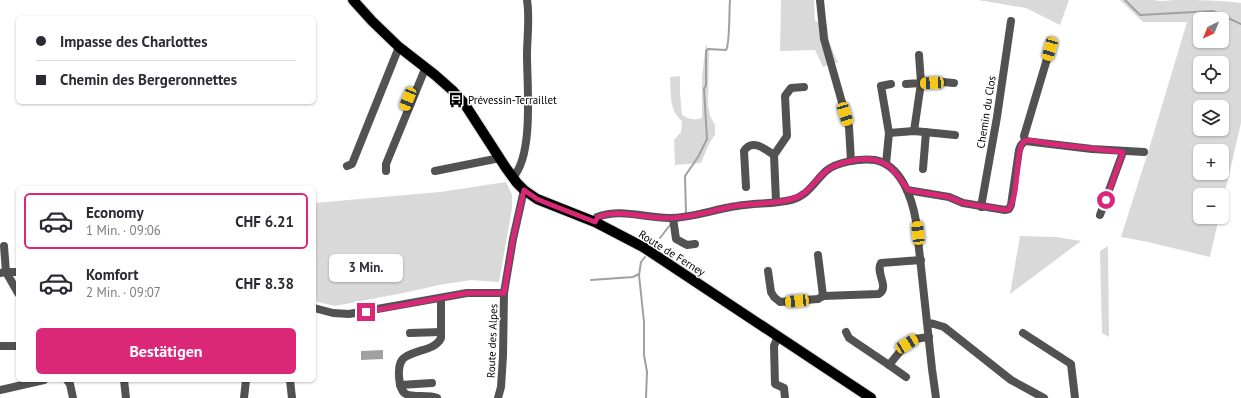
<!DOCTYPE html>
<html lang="de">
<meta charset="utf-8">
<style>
body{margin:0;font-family:"PT Sans",sans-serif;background:#f7f7f7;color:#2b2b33;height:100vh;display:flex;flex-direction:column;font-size:15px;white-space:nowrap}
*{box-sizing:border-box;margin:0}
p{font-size:13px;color:#7c7c81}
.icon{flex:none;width:22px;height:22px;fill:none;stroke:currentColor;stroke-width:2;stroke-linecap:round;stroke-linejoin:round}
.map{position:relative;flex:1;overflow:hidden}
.panel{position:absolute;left:16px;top:186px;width:300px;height:196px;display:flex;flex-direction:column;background:#fff;border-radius:6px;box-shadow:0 1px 3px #0004}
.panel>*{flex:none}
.hud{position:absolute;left:16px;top:16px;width:300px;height:88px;border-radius:6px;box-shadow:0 1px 3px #0004;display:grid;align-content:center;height:88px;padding:0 20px;background:#fff}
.needle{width:26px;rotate:223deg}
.buttons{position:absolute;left:1193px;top:12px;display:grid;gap:8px}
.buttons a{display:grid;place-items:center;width:36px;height:36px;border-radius:6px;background:#fff;box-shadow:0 1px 3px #0004;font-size:20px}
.end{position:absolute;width:18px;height:18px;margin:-9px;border:5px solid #db2777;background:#fff;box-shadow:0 0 0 2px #fff}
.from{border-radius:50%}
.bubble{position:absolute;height:28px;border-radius:6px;background:#fff;box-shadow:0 1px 3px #0004;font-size:13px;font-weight:700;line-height:28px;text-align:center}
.car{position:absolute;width:12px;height:24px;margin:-12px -6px;border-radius:5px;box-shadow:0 0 3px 1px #0007;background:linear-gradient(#f5c518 24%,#345 0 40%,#f5c518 0 76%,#345 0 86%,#f5c518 0)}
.hud b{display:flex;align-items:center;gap:14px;height:38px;font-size:15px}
.hud b+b{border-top:1px solid #e1e1e2}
.hud i{width:10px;height:10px;background:#2b2b33}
ul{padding:7px 0 0;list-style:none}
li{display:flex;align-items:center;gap:12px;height:56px;margin:0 8px 6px;padding:0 12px;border:2px solid transparent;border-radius:6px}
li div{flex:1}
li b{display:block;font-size:15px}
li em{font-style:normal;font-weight:700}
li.on{border-color:#db2777}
li>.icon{width:36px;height:36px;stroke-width:1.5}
.action{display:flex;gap:8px;margin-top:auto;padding:8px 20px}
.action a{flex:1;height:46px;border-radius:6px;background:#db2777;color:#fff;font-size:16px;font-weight:700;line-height:46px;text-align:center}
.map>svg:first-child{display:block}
.green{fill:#d9d9d9;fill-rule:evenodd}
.water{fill:#a0a0a0}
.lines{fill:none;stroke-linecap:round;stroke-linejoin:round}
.stream{stroke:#a0a0a0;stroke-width:2}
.major-casing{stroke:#dbdbdb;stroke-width:12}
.minor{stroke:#525252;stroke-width:8}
.major{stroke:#000;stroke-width:10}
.route{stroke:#db2777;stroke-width:5}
.labels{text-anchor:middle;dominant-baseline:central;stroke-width:3;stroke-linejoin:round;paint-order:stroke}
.poi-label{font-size:11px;fill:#000;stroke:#fff;text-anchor:start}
.street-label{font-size:11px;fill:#000;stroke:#fff}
</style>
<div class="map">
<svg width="1241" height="398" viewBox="0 0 1241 398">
<rect width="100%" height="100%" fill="#fff"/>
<g class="green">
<polygon points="781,0 814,0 815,21 827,24 829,42 838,63 833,63 823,67 815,50 780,51"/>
<polygon points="978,0 1069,0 1060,25 1026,8"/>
<path d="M1120 0H1154C1161 2 1169 0 1176 0 1198 0 1219 0 1241 3V123L1222 205V195H1200V217H1219L1210 257 1148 242 1121 237 1149 149 1187 22H1143ZM1200 19H1222V41H1200ZM1200 63H1222V85H1200ZM1200 107H1222V129H1200ZM1200 151H1222V173H1200Z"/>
<path d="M706 44 709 52 708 105 710 116 715 125V134L708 146 701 163 675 165 674 140 681 132 682 121C669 111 671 92 670 77L680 76V93L682 115C688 119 695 121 702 118V76Z"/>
<polygon points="506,182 512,195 512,208 499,282 471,280 439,285 408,292 335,306 314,301 314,203 440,192"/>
<polygon points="1020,236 1056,237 1081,241 1010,294"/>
<polygon points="1108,246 1109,337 1102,333 1100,251"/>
</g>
<polygon class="water" points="383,350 383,359 361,360 361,351"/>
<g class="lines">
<g class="stream">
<polyline points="1125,0 1140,15 1213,11 1241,24"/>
<path d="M686 214 685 176 698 157 707 139 704 89 706 85V51L708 49 726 50C730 45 729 10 730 0"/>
<polyline points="660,238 670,225"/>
<polyline points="654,247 656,244"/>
<polyline points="645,257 641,262 639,275 644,322 644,355 647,372 646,398"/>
<polyline points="591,280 633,277 639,274"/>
</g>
<g class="major-casing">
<polyline id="major" points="353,0 372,21 399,47 435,75 452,90 464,103 506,168 517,183 524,190 537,199 595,222 643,247 871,398"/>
</g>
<g class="minor">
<polyline points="820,0 824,39 849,127 851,161"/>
<polyline points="906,84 921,83 919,55"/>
<polyline points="914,131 921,83 943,82 954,83"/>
<polyline points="889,133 881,86 891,84"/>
<polyline points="1025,141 1024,136 1050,49 1050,41"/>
<polyline points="886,164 889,133 914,131 955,135"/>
<polyline points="347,166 352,164 399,47"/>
<polyline points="923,169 926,132"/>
<polyline points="386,171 386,164 425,69"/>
<polyline points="435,171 500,158"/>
<path d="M513 177C534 155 527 85 527 55 527 37 530 18 527 0"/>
<path d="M746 187 744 151C752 138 765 149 774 155"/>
<polyline points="907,190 949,197 963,203 1005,210 1009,209 1011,205 1019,150 1021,145 1025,141 1092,149 1144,152"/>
<polyline points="776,201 774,155 787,136 785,96 791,88 804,87"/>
<polyline points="981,207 997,117 1011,21"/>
<polyline points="1100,215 1123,152"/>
<polyline points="673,218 676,239 687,245 695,244"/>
<path d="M595 222 597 217C621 208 644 218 669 218 693 218 714 209 737 206 755 203 774 204 791 200 808 196 814 182 826 171 836 162 861 158 875 160 901 165 912 198 916 221L932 369 936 398"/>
<polyline points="4,246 6,272 18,272"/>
<polyline points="818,255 823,296"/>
<path d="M768 271 771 292 774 297 780 302 818 299 823 296 879 294C890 287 875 273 881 263L921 260"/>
<polyline points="0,273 6,272 18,293"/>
<polyline points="314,308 333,313 349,314 467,293 504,293"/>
<polyline points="928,323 934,324 944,327 1011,380 1044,398"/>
<polyline points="846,332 849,338 889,365 907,343 914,339 929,337"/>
<polyline points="410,333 441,332"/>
<polyline points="1023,333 1071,364 1075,398"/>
<polyline points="778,336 774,346 775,384 784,388 785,398"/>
<polyline points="0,346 18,346"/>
<polyline points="889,365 906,377"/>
<polyline points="67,380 70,384 73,398"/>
<polyline points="124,380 126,398"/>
<polyline points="290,380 292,398"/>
<polyline points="400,385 432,383"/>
<polyline points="0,390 44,380"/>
<polyline points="244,398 246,380"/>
<path d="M437 398C428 394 413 398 406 394 398 390 396 363 404 358 415 349 435 351 441 338V298"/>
<polyline points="498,398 501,387 503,356 504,293 513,239 524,190"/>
</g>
<use href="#major" class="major"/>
</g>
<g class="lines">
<path class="route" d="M366 312 467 293H504L513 239 524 190 537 199 544 202 595 222 598 217C621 208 645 219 669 218 692 218 713 210 735 206 753 203 774 204 792 199 808 195 814 181 826 171 836 163 855 159 867 159 891 161 895 172 908 190L949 197 963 203 1006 210 1009 209C1019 192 1015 165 1021 146L1023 142 1028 140 1052 144 1123 152 1106 200"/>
</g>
<defs>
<g id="bus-bare" transform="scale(1.2)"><path d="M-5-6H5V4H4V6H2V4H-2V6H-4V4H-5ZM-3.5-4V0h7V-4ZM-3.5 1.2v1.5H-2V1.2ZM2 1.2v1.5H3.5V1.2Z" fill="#000" stroke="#fff" stroke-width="2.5" paint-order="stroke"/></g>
</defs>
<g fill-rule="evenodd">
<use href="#bus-bare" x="456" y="100"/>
</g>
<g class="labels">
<g class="poi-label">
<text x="468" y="100">Prévessin-Terraillet</text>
</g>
<g class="street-label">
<text transform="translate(986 112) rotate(-81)">Chemin du Clos</text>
<text transform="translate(672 253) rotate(32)">Route de Ferney</text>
<text transform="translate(492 341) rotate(-88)">Route des Alpes</text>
</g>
</g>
</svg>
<div class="buttons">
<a><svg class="needle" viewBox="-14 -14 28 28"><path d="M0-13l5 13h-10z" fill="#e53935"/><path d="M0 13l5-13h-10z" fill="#7c7c81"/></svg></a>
<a><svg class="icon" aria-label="locate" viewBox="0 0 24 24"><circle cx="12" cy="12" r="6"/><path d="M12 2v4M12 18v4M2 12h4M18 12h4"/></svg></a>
<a><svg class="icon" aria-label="layers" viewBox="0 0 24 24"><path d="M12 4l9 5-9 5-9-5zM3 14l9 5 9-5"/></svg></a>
<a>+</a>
<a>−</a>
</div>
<i class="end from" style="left:1106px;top:200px"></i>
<i class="end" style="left:366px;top:312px"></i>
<div class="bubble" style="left:329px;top:254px;width:74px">3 Min.</div>
<i class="car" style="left:1050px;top:49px;rotate:196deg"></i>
<i class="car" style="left:932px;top:83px;rotate:267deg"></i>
<i class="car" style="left:408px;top:99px;rotate:202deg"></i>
<i class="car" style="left:845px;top:114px;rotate:163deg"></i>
<i class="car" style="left:918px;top:233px;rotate:354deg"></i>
<i class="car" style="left:797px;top:301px;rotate:265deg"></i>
<i class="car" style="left:907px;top:344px;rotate:58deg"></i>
<div class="hud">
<b><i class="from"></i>Impasse des Charlottes</b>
<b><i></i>Chemin des Bergeronnettes</b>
</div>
<section class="panel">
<ul>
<li class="on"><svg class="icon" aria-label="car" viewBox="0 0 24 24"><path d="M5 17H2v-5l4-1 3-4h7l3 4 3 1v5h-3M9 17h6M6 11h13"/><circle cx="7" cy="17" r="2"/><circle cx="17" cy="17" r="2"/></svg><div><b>Economy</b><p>1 Min. · 09:06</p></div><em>CHF 6.21</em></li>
<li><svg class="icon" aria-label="car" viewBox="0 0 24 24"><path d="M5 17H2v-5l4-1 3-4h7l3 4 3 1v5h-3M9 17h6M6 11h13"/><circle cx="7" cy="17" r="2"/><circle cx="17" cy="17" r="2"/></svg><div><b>Komfort</b><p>2 Min. · 09:07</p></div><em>CHF 8.38</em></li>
</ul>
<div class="action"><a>Bestätigen</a></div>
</section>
</div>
